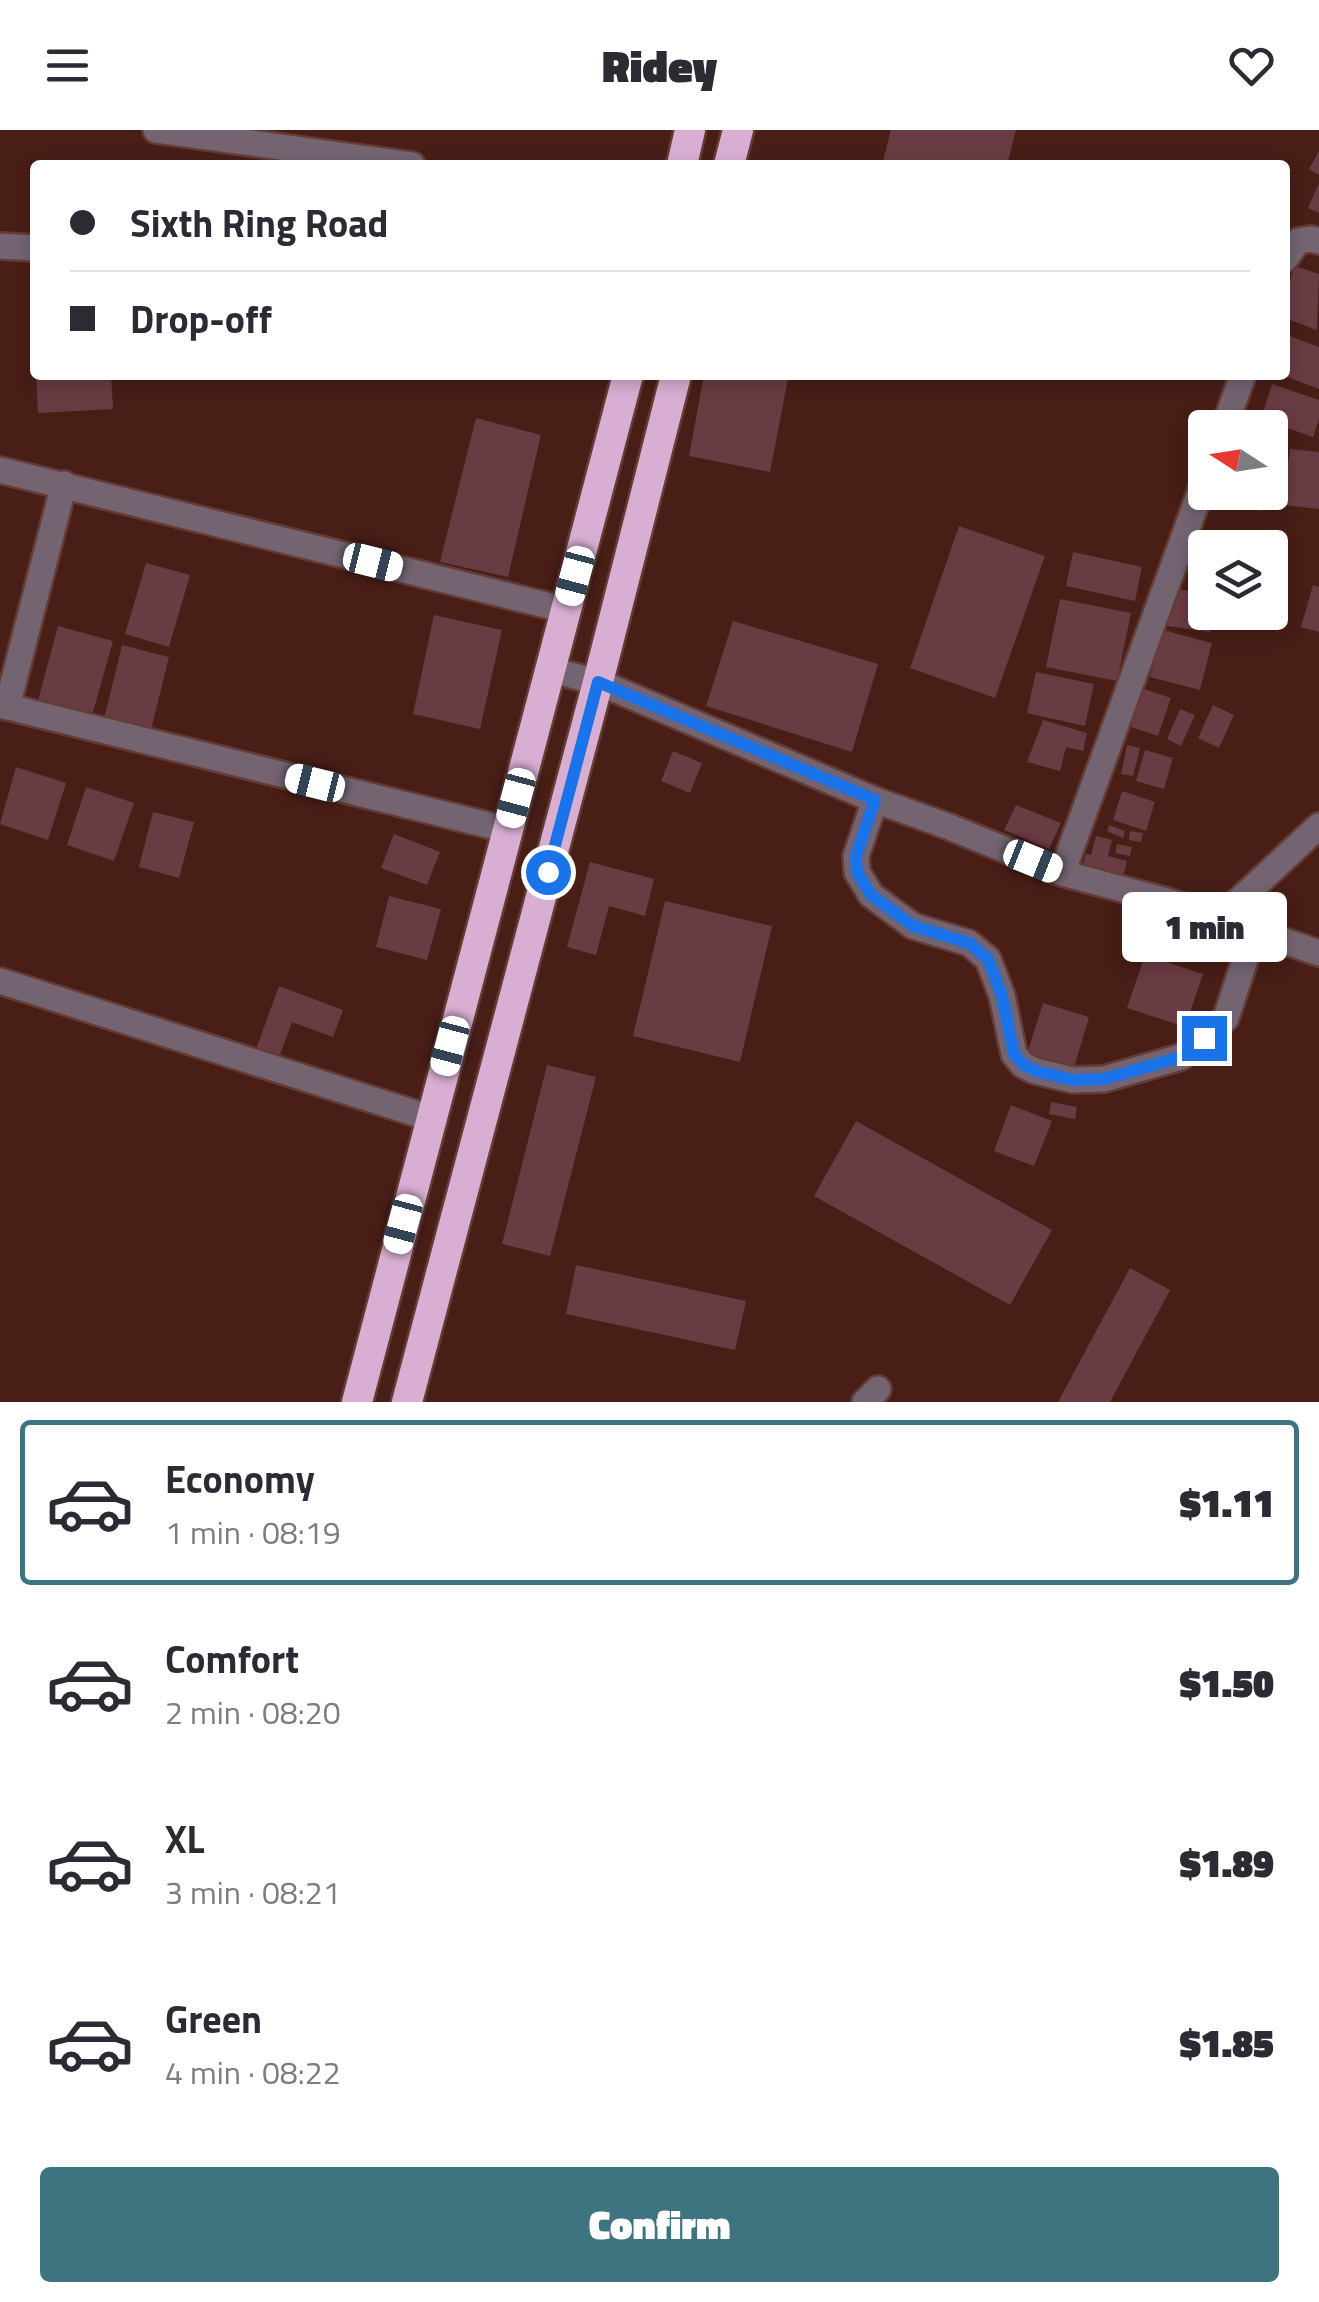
<!DOCTYPE html>
<meta charset="utf-8">
<style>
body{margin:0;font-family:"Titillium Web",sans-serif;background:#f2f2f3;color:#2b2b33;height:100vh;display:flex;flex-direction:column;font-size:38px;white-space:nowrap}
*{box-sizing:border-box;margin:0}
p{font-size:32px;color:#7c7c81}
.icon{flex:none;width:55px;height:55px;fill:none;stroke:currentColor;stroke-width:2;stroke-linecap:round;stroke-linejoin:round}
.map{position:relative;height:1272px;overflow:hidden}
.panel{display:flex;flex-direction:column;background:#fff;flex:1}
.panel>*{flex:none}
.top-card{position:absolute;left:30px;top:30px;width:1260px;height:220px;border-radius:10px;box-shadow:0 5px 15px #0003;display:grid;align-content:center;height:220px;padding:0 40px;background:#fff}
.needle{width:65px;rotate:282deg}
.buttons{position:absolute;left:1188px;top:280px;display:grid;gap:20px}
.buttons a{display:grid;place-items:center;width:100px;height:100px;border-radius:10px;background:#fff;box-shadow:0 5px 15px #0003;font-size:50px}
.end{position:absolute;width:45px;height:45px;margin:-22px;border:12px solid #1a73e8;background:#fff;box-shadow:0 0 0 5px #fff}
.from{border-radius:50%}
.bubble{position:absolute;height:70px;border-radius:10px;background:#fff;box-shadow:0 5px 15px #0003;font-size:32px;font-weight:800;line-height:70px;text-align:center}
.car{position:absolute;width:30px;height:60px;margin:-30px -15px;border-radius:12px;box-shadow:0 0 8px 2px #0007;background:linear-gradient(#fff 24%,#345 0 40%,#fff 0 76%,#345 0 86%,#fff 0)}
.top-card b{display:flex;align-items:center;gap:35px;height:95px;font-size:38px}
.top-card b+b{border-top:2px solid #e1e1e2}
.top-card i{width:25px;height:25px;background:#2b2b33}
ul{padding:18px 0 0;list-style:none}
li{display:flex;align-items:center;gap:30px;height:165px;margin:0 20px 15px;padding:0 20px;border:5px solid transparent;border-radius:10px}
li div{flex:1}
li b{display:block;font-size:38px}
li em{font-style:normal;font-weight:800}
li.current{border-color:#3e7380}
li>.icon{width:90px;height:90px;stroke-width:1.5}
.button{display:flex;gap:20px;margin-top:auto;padding:20px 40px}
.button a{flex:1;height:115px;border-radius:10px;background:#3e7380;color:#fff;font-size:40px;font-weight:800;line-height:115px;text-align:center}
header{display:flex;justify-content:space-between;align-items:center;height:130px;padding:0 40px;background:#fff;font-size:45px;font-weight:800}
.map>svg:first-child{display:block}
.building{fill:#693b42}
.lines{fill:none;stroke-linecap:round;stroke-linejoin:round}
.minor-casing{stroke:#643c35;stroke-width:30}
.highway-casing{stroke:#643c35;stroke-width:35}
.minor{stroke:#746472;stroke-width:25}
.highway{stroke:#d8afd2;stroke-width:30}
.route{stroke:#1a73e8;stroke-width:12}
</style>
<header><svg class="icon" aria-label="menu" viewBox="0 0 24 24"><path d="M4 6h16M4 12h16M4 18h16"/></svg>Ridey<svg class="icon" aria-label="heart" viewBox="0 0 24 24"><path d="M12 20l-8-8c-3-5 5-10 8-4 3-6 11-1 8 4z"/></svg></header>
<div class="map">
<svg width="1319" height="1272" viewBox="0 0 1319 1272">
<rect width="100%" height="100%" fill="#481e17"/>
<g class="building">
<polygon points="891,0 1016,0 1007,35 882,35"/>
<polygon points="1319,21 1319,45 1309,39"/>
<polygon points="1319,53 1319,83 1308,78"/>
<polygon points="1295,136 1319,144 1317,200 1285,188 1285,164"/>
<polygon points="1285,204 1319,217 1319,259 1285,246"/>
<polygon points="36,245 111,245 113,279 38,283"/>
<polygon points="704,245 766,245 788,249 770,342 689,326"/>
<polygon points="1272,254 1319,270 1319,289 1313,307 1261,289"/>
<polygon points="476,288 541,305 508,447 440,432"/>
<polygon points="1290,319 1319,322 1319,379 1283,375"/>
<polygon points="1211,362 1265,362 1261,381 1209,370"/>
<polygon points="959,396 1045,426 995,568 910,538"/>
<polygon points="1073,422 1142,437 1135,471 1066,456"/>
<polygon points="146,433 190,445 169,517 125,504"/>
<polygon points="1313,455 1319,457 1319,502 1301,497"/>
<polygon points="1168,458 1205,463 1205,482 1213,482 1210,502 1161,495"/>
<polygon points="1060,469 1131,483 1117,551 1046,537"/>
<polygon points="434,485 502,500 480,599 413,584"/>
<polygon points="733,491 878,534 852,622 706,576"/>
<polygon points="58,496 113,511 91,589 37,574"/>
<polygon points="1163,500 1212,513 1200,560 1150,547"/>
<polygon points="122,515 169,527 151,600 104,589"/>
<polygon points="1036,542 1094,554 1085,596 1027,583"/>
<polygon points="1144,559 1171,568 1158,606 1131,597"/>
<polygon points="1213,575 1234,585 1219,618 1198,608"/>
<polygon points="1180,579 1195,585 1181,616 1167,609"/>
<polygon points="1043,590 1087,603 1083,621 1066,617 1060,641 1027,632"/>
<polygon points="1127,615 1140,618 1133,646 1121,644"/>
<polygon points="1145,620 1173,628 1164,659 1136,651"/>
<polygon points="673,621 702,633 690,663 661,651"/>
<polygon points="16,637 66,653 48,710 0,694"/>
<polygon points="86,657 134,673 114,731 67,715"/>
<polygon points="1122,661 1155,672 1146,701 1113,690"/>
<polygon points="1016,675 1061,693 1049,719 1004,700"/>
<polygon points="153,682 194,692 179,748 139,737"/>
<polygon points="1109,695 1125,701 1123,708 1107,701"/>
<polygon points="1130,701 1143,703 1141,712 1129,710"/>
<polygon points="394,704 440,722 427,755 381,738"/>
<polygon points="1096,706 1112,710 1108,726 1127,731 1123,746 1083,735 1086,724 1091,725"/>
<polygon points="1117,714 1132,717 1130,726 1115,723"/>
<polygon points="590,732 654,749 645,786 609,776 596,825 567,817"/>
<polygon points="389,766 441,779 427,830 376,817"/>
<polygon points="665,771 772,796 740,932 633,906"/>
<polygon points="1145,825 1203,844 1185,897 1127,878"/>
<polygon points="279,856 343,880 333,907 292,892 278,930 255,922"/>
<polygon points="1043,873 1089,887 1074,938 1027,924"/>
<polygon points="547,935 596,947 550,1126 502,1114"/>
<polygon points="1051,972 1077,977 1075,989 1049,984"/>
<polygon points="1011,975 1052,991 1034,1036 994,1021"/>
<polygon points="856,991 1052,1100 1010,1175 814,1066"/>
<polygon points="576,1135 746,1171 735,1220 566,1184"/>
<polygon points="1130,1138 1170,1160 1110,1272 1058,1272"/>
</g>
<g class="lines">
<g class="minor-casing">
<g id="minor">
<polyline points="156,0 412,35"/>
<polyline points="0,116 35,118"/>
<polyline points="1285,129 1298,111 1311,109 1319,111"/>
<polyline points="1224,298 1243,245"/>
<polyline points="0,340 566,480"/>
<polyline points="551,540 598,552 875,670 947,696 1062,743 1167,771 1319,823"/>
<polyline points="0,575 508,700"/>
<polyline points="7,577 64,354"/>
<polyline points="875,670 856,726 857,742 871,765 913,796 969,813 988,829 1002,866 1014,924 1023,935 1035,941 1073,950 1104,949 1181,927 1226,888 1254,802"/>
<polyline points="1062,743 1205,349"/>
<polyline points="1218,790 1319,696"/>
<polyline points="0,851 430,988"/>
<polyline points="865,1272 878,1259"/>
</g>
</g>
<g class="highway-casing">
<g id="highway">
<polyline points="682,35 690,0"/>
<polyline points="729,35 738,0"/>
<polyline points="357,1272 628,245"/>
<polyline points="407,1272 598,552 676,245"/>
</g>
</g>
<use href="#minor" class="minor"/>
<use href="#highway" class="highway"/>
</g>
<g class="lines">
<polyline class="route" points="548,742 598,552 875,670 856,726 857,742 871,765 913,796 969,813 988,829 1002,866 1014,924 1024,935 1036,941 1073,950 1104,949 1181,927 1204,908"/>
</g>
</svg>
<div class="buttons">
<a><svg class="needle" viewBox="-14 -14 28 28"><path d="M0-13l5 13h-10z" fill="#e53935"/><path d="M0 13l5-13h-10z" fill="#7c7c81"/></svg></a>
<a><svg class="icon" aria-label="layers" viewBox="0 0 24 24"><path d="M12 4l9 5-9 5-9-5zM3 14l9 5 9-5"/></svg></a>
</div>
<i class="end from" style="left:548px;top:742px"></i>
<i class="end" style="left:1204px;top:908px"></i>
<div class="bubble" style="left:1122px;top:762px;width:165px">1 min</div>
<i class="car" style="left:373px;top:432px;rotate:104deg"></i>
<i class="car" style="left:575px;top:446px;rotate:195deg"></i>
<i class="car" style="left:315px;top:653px;rotate:284deg"></i>
<i class="car" style="left:516px;top:668px;rotate:195deg"></i>
<i class="car" style="left:1033px;top:731px;rotate:112deg"></i>
<i class="car" style="left:450px;top:916px;rotate:195deg"></i>
<i class="car" style="left:403px;top:1094px;rotate:195deg"></i>
<div class="top-card">
<b><i class="from"></i>Sixth Ring Road</b>
<b><i></i>Drop-off</b>
</div>
</div>
<section class="panel">
<ul>
<li class="current"><svg class="icon" aria-label="car" viewBox="0 0 24 24"><path d="M5 17H2v-5l4-1 3-4h7l3 4 3 1v5h-3M9 17h6M6 11h13"/><circle cx="7" cy="17" r="2"/><circle cx="17" cy="17" r="2"/></svg><div><b>Economy</b><p>1 min · 08:19</p></div><em>$1.11</em></li>
<li><svg class="icon" aria-label="car" viewBox="0 0 24 24"><path d="M5 17H2v-5l4-1 3-4h7l3 4 3 1v5h-3M9 17h6M6 11h13"/><circle cx="7" cy="17" r="2"/><circle cx="17" cy="17" r="2"/></svg><div><b>Comfort</b><p>2 min · 08:20</p></div><em>$1.50</em></li>
<li><svg class="icon" aria-label="car" viewBox="0 0 24 24"><path d="M5 17H2v-5l4-1 3-4h7l3 4 3 1v5h-3M9 17h6M6 11h13"/><circle cx="7" cy="17" r="2"/><circle cx="17" cy="17" r="2"/></svg><div><b>XL</b><p>3 min · 08:21</p></div><em>$1.89</em></li>
<li><svg class="icon" aria-label="car" viewBox="0 0 24 24"><path d="M5 17H2v-5l4-1 3-4h7l3 4 3 1v5h-3M9 17h6M6 11h13"/><circle cx="7" cy="17" r="2"/><circle cx="17" cy="17" r="2"/></svg><div><b>Green</b><p>4 min · 08:22</p></div><em>$1.85</em></li>
</ul>
<div class="button"><a>Confirm</a></div>
</section>
